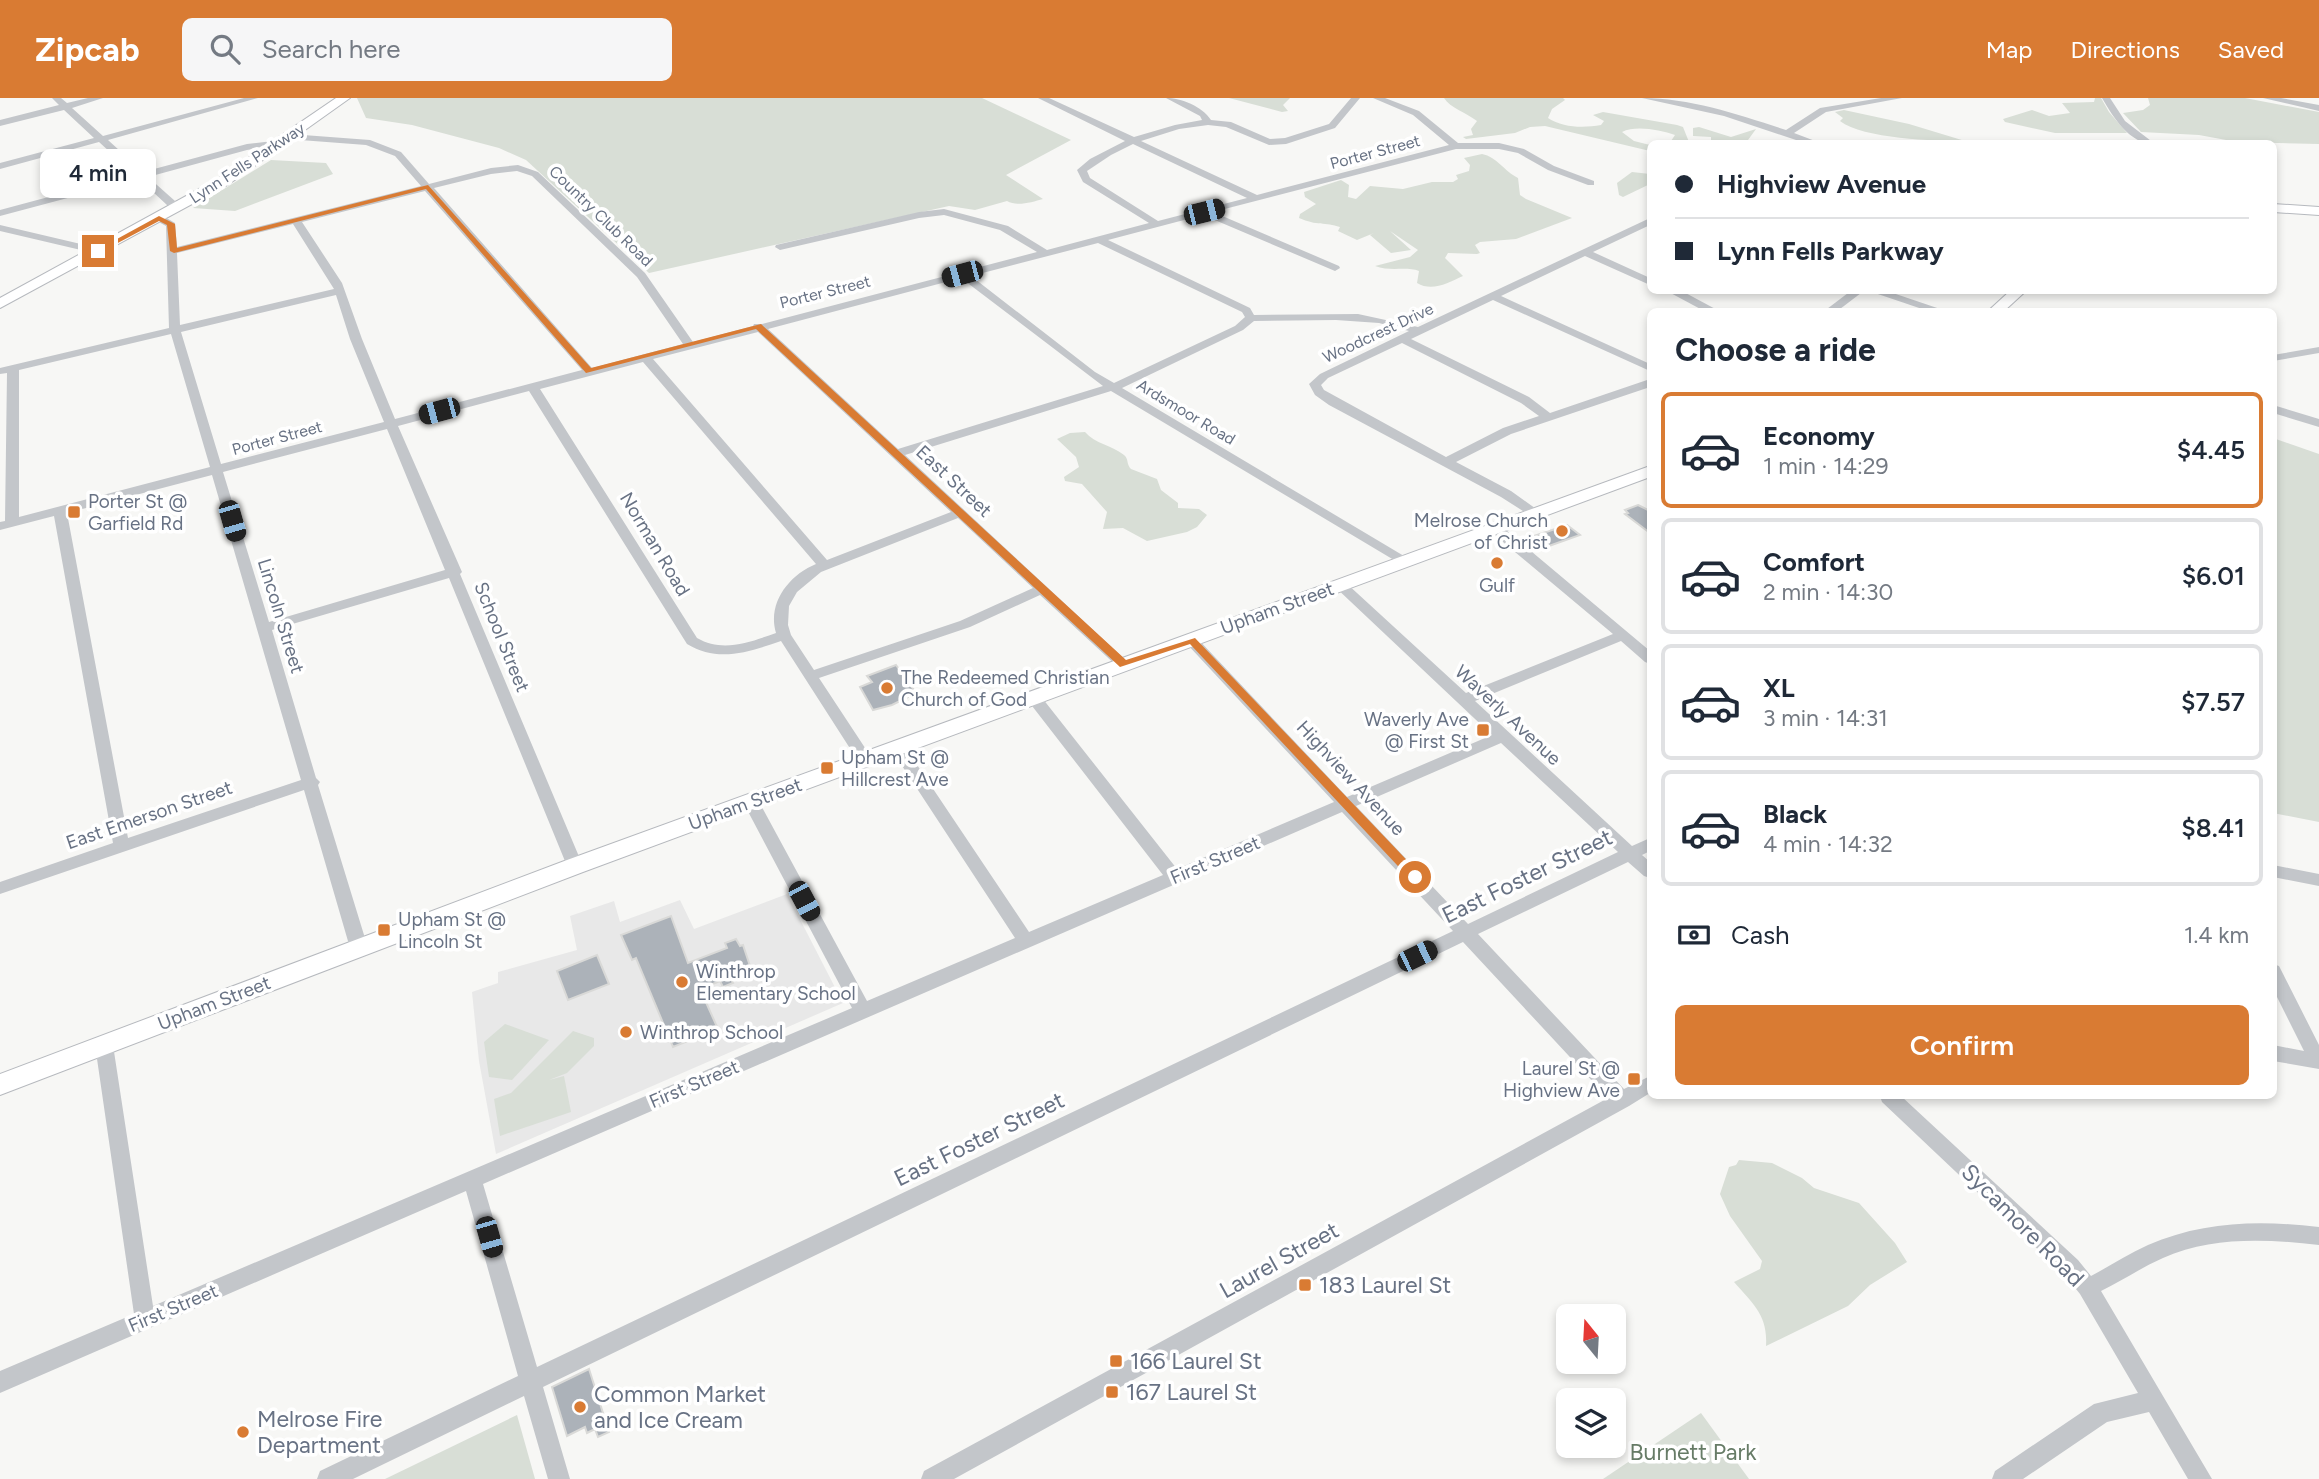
<!DOCTYPE html>
<meta charset="utf-8">
<style>
body{margin:0;font-family:Figtree,sans-serif;background:#f6f6f7;color:#1f2937;height:100vh;display:flex;flex-direction:column;font-size:26px;white-space:nowrap}
*{box-sizing:border-box;margin:0}
p{font-size:23px;color:#747a83}
.icon{flex:none;width:38px;height:38px;fill:none;stroke:currentColor;stroke-width:2;stroke-linecap:round;stroke-linejoin:round}
.map{position:relative;flex:1;overflow:hidden}
.side{position:absolute;left:1647px;top:210px;width:630px;height:791px;display:flex;flex-direction:column;background:#fff;border-radius:10px;box-shadow:0 4px 10px #0003}
.side>*{flex:none}
.banner{position:absolute;left:1647px;top:42px;width:630px;height:154px;border-radius:10px;box-shadow:0 4px 10px #0003;display:grid;align-content:center;height:154px;padding:0 28px;background:#fff}
.needle{width:46px;rotate:342deg}
.tools{position:absolute;left:1556px;top:1206px;display:grid;gap:14px}
.tools a{display:grid;place-items:center;width:70px;height:70px;border-radius:10px;background:#fff;box-shadow:0 4px 10px #0003;font-size:35px}
.end{position:absolute;width:32px;height:32px;margin:-16px;border:9px solid #d97b33;background:#fff;box-shadow:0 0 0 4px #fff}
.from{border-radius:50%}
.bubble{position:absolute;height:49px;border-radius:10px;background:#fff;box-shadow:0 4px 10px #0003;font-size:23px;font-weight:600;line-height:49px;text-align:center}
.car{position:absolute;width:21px;height:42px;margin:-21px -10px;border-radius:9px;box-shadow:0 0 5px 2px #0007;background:linear-gradient(#222 24%,#8ab4d8 0 40%,#222 0 76%,#8ab4d8 0 86%,#222 0)}
.banner b{display:flex;align-items:center;gap:24px;height:66px;font-size:26px}
.banner b+b{border-top:2px solid #e0e1e3}
.banner i{width:18px;height:18px;background:#1f2937}
ul{padding:0;list-style:none}
li{display:flex;align-items:center;gap:21px;height:116px;margin:0 14px 10px;padding:0 14px;border:4px solid #e0e1e3;border-radius:10px}
li div{flex:1}
li b{display:block;font-size:26px}
li em{font-style:normal;font-weight:600}
li.current{border-color:#d97b33}
li>.icon{width:63px;height:63px;stroke-width:1.5}
h2{padding:0 28px;font-size:32px;line-height:84px}
.pay{display:flex;align-items:center;gap:18px;height:77px;padding:0 28px;font-size:26px}
.pay p{margin-inline-start:auto}
.button{display:flex;gap:14px;margin-top:auto;padding:14px 28px}
.button a{flex:1;height:80px;border-radius:10px;background:#d97b33;color:#fff;font-size:28px;font-weight:600;line-height:80px;text-align:center}
header{display:flex;align-items:center;gap:42px;box-sizing:border-box;height:98px;padding:0 35px;background:#d97b33;color:#fff}
header strong{font-size:33px}
nav{display:flex;gap:38px;margin-inline-start:auto;font-size:24px}
.search{width:490px;height:63px;background:#f6f6f7;display:flex;align-items:center;gap:18px;box-sizing:border-box;padding:0 24px;border-radius:10px;color:#747a83;font-size:26px}
.map>svg:first-child{display:block}
.built{fill:#e8e8e8}
.green{fill:#d8ded6}
.building{fill:#acb2b9;stroke:#d9d9d7;stroke-width:2}
.lines{fill:none;stroke-linecap:round;stroke-linejoin:round}
.major-casing{stroke:#b6b9be;stroke-width:2}
.minor{fill:#c3c6ca;fill-rule:evenodd}
.major{fill:#fff;fill-rule:evenodd}
.route{fill:#d97b33}
.poi-dot{fill:#d97b33;stroke:#fff;stroke-width:2.5}
.labels{text-anchor:middle;dominant-baseline:central;stroke-width:7;stroke-linejoin:round;paint-order:stroke}
.far-street-label{font-size:16px;fill:#687284;stroke:#fff}
.street-label{font-size:19px;fill:#687284;stroke:#fff}
.poi-label{font-size:19px;fill:#687284;stroke:#fff;text-anchor:start}
.near-street-label{font-size:23px;fill:#687284;stroke:#fff}
.near-poi-label{font-size:23px;fill:#687284;stroke:#fff;text-anchor:start}
.near-park-label{font-size:23px;fill:#677c67;stroke:#fff}
</style>
<header>
<strong>Zipcab</strong>
<div class="search"><svg class="icon" aria-label="search" viewBox="0 0 24 24"><circle cx="10" cy="10" r="6"/><path d="M15 15l6 6"/></svg>Search here</div>
<nav><a>Map</a><a>Directions</a><a>Saved</a></nav>
</header>
<div class="map">
<svg width="2319" height="1381" viewBox="0 0 2319 1381">
<rect width="100%" height="100%" fill="#f7f7f5"/>
<polygon class="built" points="787,796 843,905 496,1056 479,963 472,894 498,885 498,874 577,852 570,818 614,803 620,824 680,802 694,831"/>
<g class="green">
<path d="M357 0H982L1071 42 1006 77 1043 101C1032 104 1017 109 1007 103L975 112 949 108 649 175 526 62 499 50 412 27 366 20Z"/>
<polygon points="1229,0 1290,0 1283,7 1288,13 1282,14"/>
<path d="M1444 0H1563L1565 2 1552 11 1548 20C1563 30 1584 30 1601 27L1604 23 1593 17 1603 14 1677 27 1683 29 1689 44 1671 43 1675 37C1660 32 1636 27 1622 34L1634 43 1650 47V53L1545 28 1530 29 1515 35 1466 41 1463 39 1473 37 1471 31 1477 23C1467 15 1450 10 1444 0Z"/>
<polygon points="2095,0 2101,0 2109,14 2127,35 2055,35 2005,24 2003,21 2032,12 2049,18 2070,15 2062,5 2094,4"/>
<polygon points="2148,0 2245,0 2319,14 2319,46 2237,44 2199,37 2141,34 2123,15 2143,12 2150,7"/>
<path d="M1844 12 1909 26 1965 43C1935 43 1863 41 1840 23L1843 20 1835 14Z"/>
<polygon points="1699,29 1731,39 1756,31 1748,42 1749,45 1711,46 1711,39 1693,38 1693,30"/>
<path d="M1482 56C1497 59 1504 73 1518 80L1520 97 1526 101 1572 120 1516 141 1480 144 1475 147 1480 155 1477 156 1448 155 1445 160 1463 178C1448 185 1432 194 1417 185L1419 173C1406 168 1391 174 1375 168L1410 159 1418 152 1390 133 1411 152 1391 155 1370 137 1374 135 1357 142 1338 133 1340 129C1325 124 1317 128 1299 120L1300 116 1316 106 1305 99 1304 94 1341 82 1349 87 1348 99 1356 101 1370 88 1403 91 1432 84H1453L1458 81 1456 77 1469 73 1470 67 1464 60Z"/>
<polygon points="271,62 326,65 333,76 235,113 193,110"/>
<polygon points="1632,74 1650,76 1650,86 1623,99 1619,97 1617,85"/>
<path d="M1085 334C1095 346 1112 347 1124 357 1129 361 1126 366 1131 371L1157 381 1161 392 1178 405V410L1199 411 1207 417 1197 429 1187 434 1147 443 1123 430 1103 431 1107 414 1082 386 1065 383 1064 379 1079 369 1076 359 1057 341 1070 335Z"/>
<polygon points="2273,340 2319,356 2319,724 2273,715"/>
<polygon points="505,926 549,942 512,982 489,979 484,944"/>
<polygon points="573,933 594,940 594,948 567,975 549,982 564,978 571,1014 500,1038 494,1001 511,995"/>
<path d="M1739 1062 1772 1065 1802 1080 1814 1090 1859 1105 1895 1145 1907 1164 1870 1187 1848 1208 1766 1248C1768 1217 1753 1206 1734 1184L1760 1171 1762 1163 1730 1118 1720 1096 1729 1069 1736 1067Z"/>
<polygon points="1701,1315 1749,1381 1603,1381"/>
<polygon points="517,1317 535,1381 385,1381"/>
</g>
<g class="building">
<polygon points="1638,407 1650,413 1650,435 1625,416 1628,415 1625,412"/>
<polygon points="1567,427 1580,437 1546,449 1534,438"/>
<polygon points="896,567 916,595 892,607 873,612 860,589 872,584 867,578"/>
<polygon points="671,818 688,865 727,850 725,845 736,841 740,848 743,847 751,871 730,879 733,885 723,889 720,883 700,891 718,931 673,949 636,860 632,862 621,837"/>
<polygon points="597,857 609,886 568,902 557,873"/>
<polygon points="589,1271 609,1334 598,1339 595,1331 587,1335 585,1329 567,1338 552,1289"/>
</g>
<g class="lines">
<g class="major-casing">
<g id="major">
<polygon points="336,0 350,0 229,86 0,210 0,200 219,80"/>
<polygon points="2273,106 2319,109 2319,117 2273,114"/>
<polygon points="2011,192 2027,192 2003,214 1987,214"/>
<polygon points="1650,368 1650,379 583,774 0,997 0,976 567,762"/>
</g>
</g>
<g class="minor">
<polygon points="52,0 61,0 67,5 88,0 103,0 72,10 103,38 244,0 258,0 108,42 143,74 247,46 282,42 287,45 247,52 148,79 175,103 185,106 185,110 167,107 139,81 0,118 0,112 134,76 99,44 0,71 0,65 94,40 64,12 0,28 0,22 59,7"/>
<path d="M1038 0H1049L1134 39 1175 27 1202 22 1200 18 1166 0C1181 0 1202 8 1211 22L1231 24 1270 41 1285 40 1329 26 1351 0H1360L1335 30 1286 46 1269 47 1226 29 1208 27 1179 31 1141 43 1257 97 1449 47 1413 17 1373 0H1385L1419 13 1458 45H1499L1524 51 1554 68 1594 83V87H1588L1548 72 1518 55 1499 51H1456L1213 114 1339 168 1340 170 1335 173 1203 117 1108 142 1250 210 1254 217 1358 216 1418 229 1650 120V127L1593 154 1650 180V187L1585 158 1501 198 1650 266V273L1493 202 1411 241 1529 299 1550 315 1650 281V289L1511 336 1456 364 1511 393 1539 413 1541 416 1534 420 1501 399 1329 307 1315 297 1309 286 1320 276 1409 233 1379 225 1336 222 1254 223 1243 232 1122 290 1409 461 1411 464 1409 467 1404 468 1111 293 905 357 1131 567 1124 572 1119 570 1040 497 970 529 819 580 873 662 865 667 860 666 781 543C749 554 718 565 687 546L529 293 398 328 462 474 460 476 583 768 581 772H569L567 768 449 480 272 532 316 680 320 684 318 687 368 850 365 855 359 857 353 855 350 850 304 692 0 796V784L113 745 54 418 0 432V424L5 423 7 275 0 276V270L169 230 166 128 155 122V118H163L175 125 177 149 421 88 395 58 366 47 287 41 285 39 290 36 370 42 401 54 429 86 491 70 518 67 538 74 645 175 693 244 753 228 754 226H762L1037 154 1000 132 944 117 919 120 780 152 775 149 776 147 919 114 944 111 1008 128 1047 152 1149 125 1083 84 1077 72 1090 61 1125 43ZM1133 46 1247 100 1158 123 1090 80 1087 73 1111 57ZM517 73 532 78 637 179 683 246 592 270 434 90 491 76ZM425 93 582 272 395 321 362 241 342 185 302 124ZM293 126 334 191 180 227 177 155ZM1098 145 1242 214 1245 219 1235 228 1114 285 1095 274 971 178ZM961 180 1103 288 898 351 768 231ZM336 197 350 241 384 324 221 366 181 234ZM758 234 951 414 827 462 653 261ZM171 236 210 369 19 419V272ZM1402 245 1521 305 1539 318 1503 330 1446 359 1324 292 1321 287 1328 280ZM643 264 816 466C789 477 767 505 776 535 750 544 723 555 697 540L540 291ZM387 331 445 472 269 524 223 374ZM212 377 301 682 128 740 67 415ZM958 420 1033 490 960 523 814 572 791 537 788 527 789 508 797 494 821 474Z"/>
<path d="M1642 0C1691 0 1740 17 1786 32L1820 10 1881 0H1902L1826 14 1794 35 1823 46H1808L1724 18Z"/>
<path d="M2102 0H2110L2125 23 2155 46C2129 46 2114 20 2102 0Z"/>
<polygon points="2263,0 2281,0 2319,7 2319,13"/>
<polygon points="0,127 102,151 103,153 98,156 0,133"/>
<polygon points="1665,192 1680,192 1721,214 1706,214"/>
<polygon points="1852,192 1865,192 1836,214 1823,214"/>
<polygon points="1866,192 1884,192 1949,214 1931,214"/>
<polygon points="2319,249 2319,255 2273,263 2273,257"/>
<polygon points="2273,307 2319,321 2319,329 2273,315"/>
<path d="M1495 426 1500 427 1650 553V566L1645 564 1621 543 1475 603 1632 748 1650 740V753L1642 757 1650 764V780L1644 778 1628 764 1478 836 1624 991 1650 978V995L1629 1008 954 1381H921L924 1373 1608 1000 1463 844 543 1289 570 1381H548L524 1298 353 1381H317L320 1373 518 1278 466 1093 0 1295V1273L134 1216 95 947 98 942 104 939 110 942 113 947 153 1208 852 910 743 704 745 700H757L867 903 1015 840 893 654 890 650 893 646H903L1029 834 1163 777 1029 604 1027 600 1029 596H1039L1177 771 1334 704 1186 545 1184 542 1186 539H1196L1347 699 1492 637 1333 487 1340 483 1345 484 1466 595 1613 536 1490 433V427ZM1501 645 1618 754 1468 826 1356 708ZM1342 714 1453 833 537 1269 483 1086Z"/>
<polygon points="2273,767 2319,776 2319,788 2273,779"/>
<polygon points="2273,866 2279,868 2319,947 2319,971 2273,963 2273,947 2304,953 2273,891"/>
<path d="M1880 998H1901L2078 1162 2091 1178C2110 1168 2128 1156 2148 1147 2203 1123 2260 1122 2319 1129V1147C2267 1141 2212 1138 2163 1160 2142 1169 2122 1183 2101 1193L2212 1381H2188L2149 1314 2107 1324 2023 1381H1992L1995 1373 2094 1306 2138 1295 2080 1196 2064 1176 1882 1004Z"/>
</g>
<use href="#major" class="major"/>
</g>
<polygon class="route" points="428,87 591,270 761,226 1126,562 1195,540 1420,776 1420,782 1411,782 1190,546 1120,569 756,231 586,275 426,91 174,155 170,153 167,127 159,123 101,154 95,153 159,118 175,126 177,150"/>
<g class="poi-dot">
<rect x="67" y="407" width="14" height="14" rx="3.5"/>
<circle cx="1562" cy="433" r="7"/>
<circle cx="1497" cy="465" r="7"/>
<circle cx="887" cy="590" r="7"/>
<rect x="1476" y="625" width="14" height="14" rx="3.5"/>
<rect x="820" y="663" width="14" height="14" rx="3.5"/>
<rect x="377" y="825" width="14" height="14" rx="3.5"/>
<circle cx="682" cy="884" r="7"/>
<circle cx="626" cy="934" r="7"/>
<rect x="1627" y="974" width="14" height="14" rx="3.5"/>
<rect x="1298" y="1180" width="14" height="14" rx="3.5"/>
<rect x="1109" y="1256" width="14" height="14" rx="3.5"/>
<rect x="1105" y="1287" width="14" height="14" rx="3.5"/>
<circle cx="580" cy="1309" r="7"/>
<circle cx="243" cy="1334" r="7"/>
</g>
<g class="labels">
<g class="far-street-label">
<text transform="translate(1375 54) rotate(-15)">Porter Street</text>
<text transform="translate(247 65) rotate(-33)">Lynn Fells Parkway</text>
<text transform="translate(601 118) rotate(44)">Country Club Road</text>
<text transform="translate(825 194) rotate(-14)">Porter Street</text>
<text transform="translate(1378 235) rotate(-25)">Woodcrest Drive</text>
<text transform="translate(1186 314) rotate(31)">Ardsmoor Road</text>
<text transform="translate(277 340) rotate(-15)">Porter Street</text>
</g>
<g class="street-label">
<text transform="translate(954 383) rotate(43)">East Street</text>
<text transform="translate(655 446) rotate(59)">Norman Road</text>
<text transform="translate(1277 510) rotate(-20)">Upham Street</text>
<text transform="translate(281 518) rotate(73)">Lincoln Street</text>
<text transform="translate(502 539) rotate(68)">School Street</text>
<text transform="translate(1508 617) rotate(43)">Waverly Avenue</text>
<text transform="translate(1351 680) rotate(47)">Highview Avenue</text>
<text transform="translate(745 706) rotate(-20)">Upham Street</text>
<text transform="translate(149 717) rotate(-19)">East Emerson Street</text>
<text transform="translate(1215 762) rotate(-23)">First Street</text>
<text transform="translate(214 905) rotate(-21)">Upham Street</text>
<text transform="translate(694 986) rotate(-23)">First Street</text>
<text transform="translate(173 1210) rotate(-23)">First Street</text>
</g>
<g class="poi-label">
<text x="88" y="403">Porter St @<tspan x="88" dy="22">Garfield Rd</tspan></text>
<text x="1548" y="422" text-anchor="end">Melrose Church<tspan x="1548" dy="22">of Christ</tspan></text>
<text x="1497" y="487" text-anchor="middle">Gulf</text>
<text x="901" y="579">The Redeemed Christian<tspan x="901" dy="22">Church of God</tspan></text>
<text x="1469" y="621" text-anchor="end">Waverly Ave<tspan x="1469" dy="22">@ First St</tspan></text>
<text x="841" y="659">Upham St @<tspan x="841" dy="22">Hillcrest Ave</tspan></text>
<text x="398" y="821">Upham St @<tspan x="398" dy="22">Lincoln St</tspan></text>
<text x="696" y="873">Winthrop<tspan x="696" dy="22">Elementary School</tspan></text>
<text x="640" y="934">Winthrop School</text>
<text x="1620" y="970" text-anchor="end">Laurel St @<tspan x="1620" dy="22">Highview Ave</tspan></text>
</g>
<g class="near-street-label">
<text transform="translate(1527 778) rotate(-26)">East Foster Street</text>
<text transform="translate(979 1041) rotate(-26)">East Foster Street</text>
<text transform="translate(2023 1127) rotate(45)">Sycamore Road</text>
<text transform="translate(1279 1162) rotate(-29)">Laurel Street</text>
</g>
<g class="near-poi-label">
<text x="1319" y="1187">183 Laurel St</text>
<text x="1130" y="1263">166 Laurel St</text>
<text x="1126" y="1294">167 Laurel St</text>
<text x="594" y="1296">Common Market<tspan x="594" dy="26">and Ice Cream</tspan></text>
<text x="257" y="1321">Melrose Fire<tspan x="257" dy="26">Department</tspan></text>
</g>
<g class="near-park-label">
<text x="1693" y="1354">Burnett Park</text>
</g>
</g>
</svg>
<div class="tools">
<a><svg class="needle" viewBox="-14 -14 28 28"><path d="M0-13l5 13h-10z" fill="#e53935"/><path d="M0 13l5-13h-10z" fill="#747a83"/></svg></a>
<a><svg class="icon" aria-label="layers" viewBox="0 0 24 24"><path d="M12 4l9 5-9 5-9-5zM3 14l9 5 9-5"/></svg></a>
</div>
<i class="end from" style="left:1415px;top:779px"></i>
<i class="end" style="left:98px;top:153px"></i>
<div class="bubble" style="left:40px;top:51px;width:116px">4 min</div>
<i class="car" style="left:1204px;top:114px;rotate:76deg"></i>
<i class="car" style="left:962px;top:176px;rotate:255deg"></i>
<i class="car" style="left:439px;top:313px;rotate:255deg"></i>
<i class="car" style="left:232px;top:423px;rotate:164deg"></i>
<i class="car" style="left:804px;top:803px;rotate:152deg"></i>
<i class="car" style="left:1417px;top:858px;rotate:64deg"></i>
<i class="car" style="left:489px;top:1139px;rotate:164deg"></i>
<div class="banner">
<b><i class="from"></i>Highview Avenue</b>
<b><i></i>Lynn Fells Parkway</b>
</div>
<section class="side">
<h2>Choose a ride</h2>
<ul>
<li class="current"><svg class="icon" aria-label="car" viewBox="0 0 24 24"><path d="M5 17H2v-5l4-1 3-4h7l3 4 3 1v5h-3M9 17h6M6 11h13"/><circle cx="7" cy="17" r="2"/><circle cx="17" cy="17" r="2"/></svg><div><b>Economy</b><p>1 min · 14:29</p></div><em>$4.45</em></li>
<li><svg class="icon" aria-label="car" viewBox="0 0 24 24"><path d="M5 17H2v-5l4-1 3-4h7l3 4 3 1v5h-3M9 17h6M6 11h13"/><circle cx="7" cy="17" r="2"/><circle cx="17" cy="17" r="2"/></svg><div><b>Comfort</b><p>2 min · 14:30</p></div><em>$6.01</em></li>
<li><svg class="icon" aria-label="car" viewBox="0 0 24 24"><path d="M5 17H2v-5l4-1 3-4h7l3 4 3 1v5h-3M9 17h6M6 11h13"/><circle cx="7" cy="17" r="2"/><circle cx="17" cy="17" r="2"/></svg><div><b>XL</b><p>3 min · 14:31</p></div><em>$7.57</em></li>
<li><svg class="icon" aria-label="car" viewBox="0 0 24 24"><path d="M5 17H2v-5l4-1 3-4h7l3 4 3 1v5h-3M9 17h6M6 11h13"/><circle cx="7" cy="17" r="2"/><circle cx="17" cy="17" r="2"/></svg><div><b>Black</b><p>4 min · 14:32</p></div><em>$8.41</em></li>
</ul>
<div class="pay"><svg class="icon" aria-label="cash" viewBox="0 0 24 24"><path d="M3 7h18v10H3z"/><circle cx="12" cy="12" r="2"/></svg>Cash<p>1.4 km</p></div>
<div class="button"><a>Confirm</a></div>
</section>
</div>
